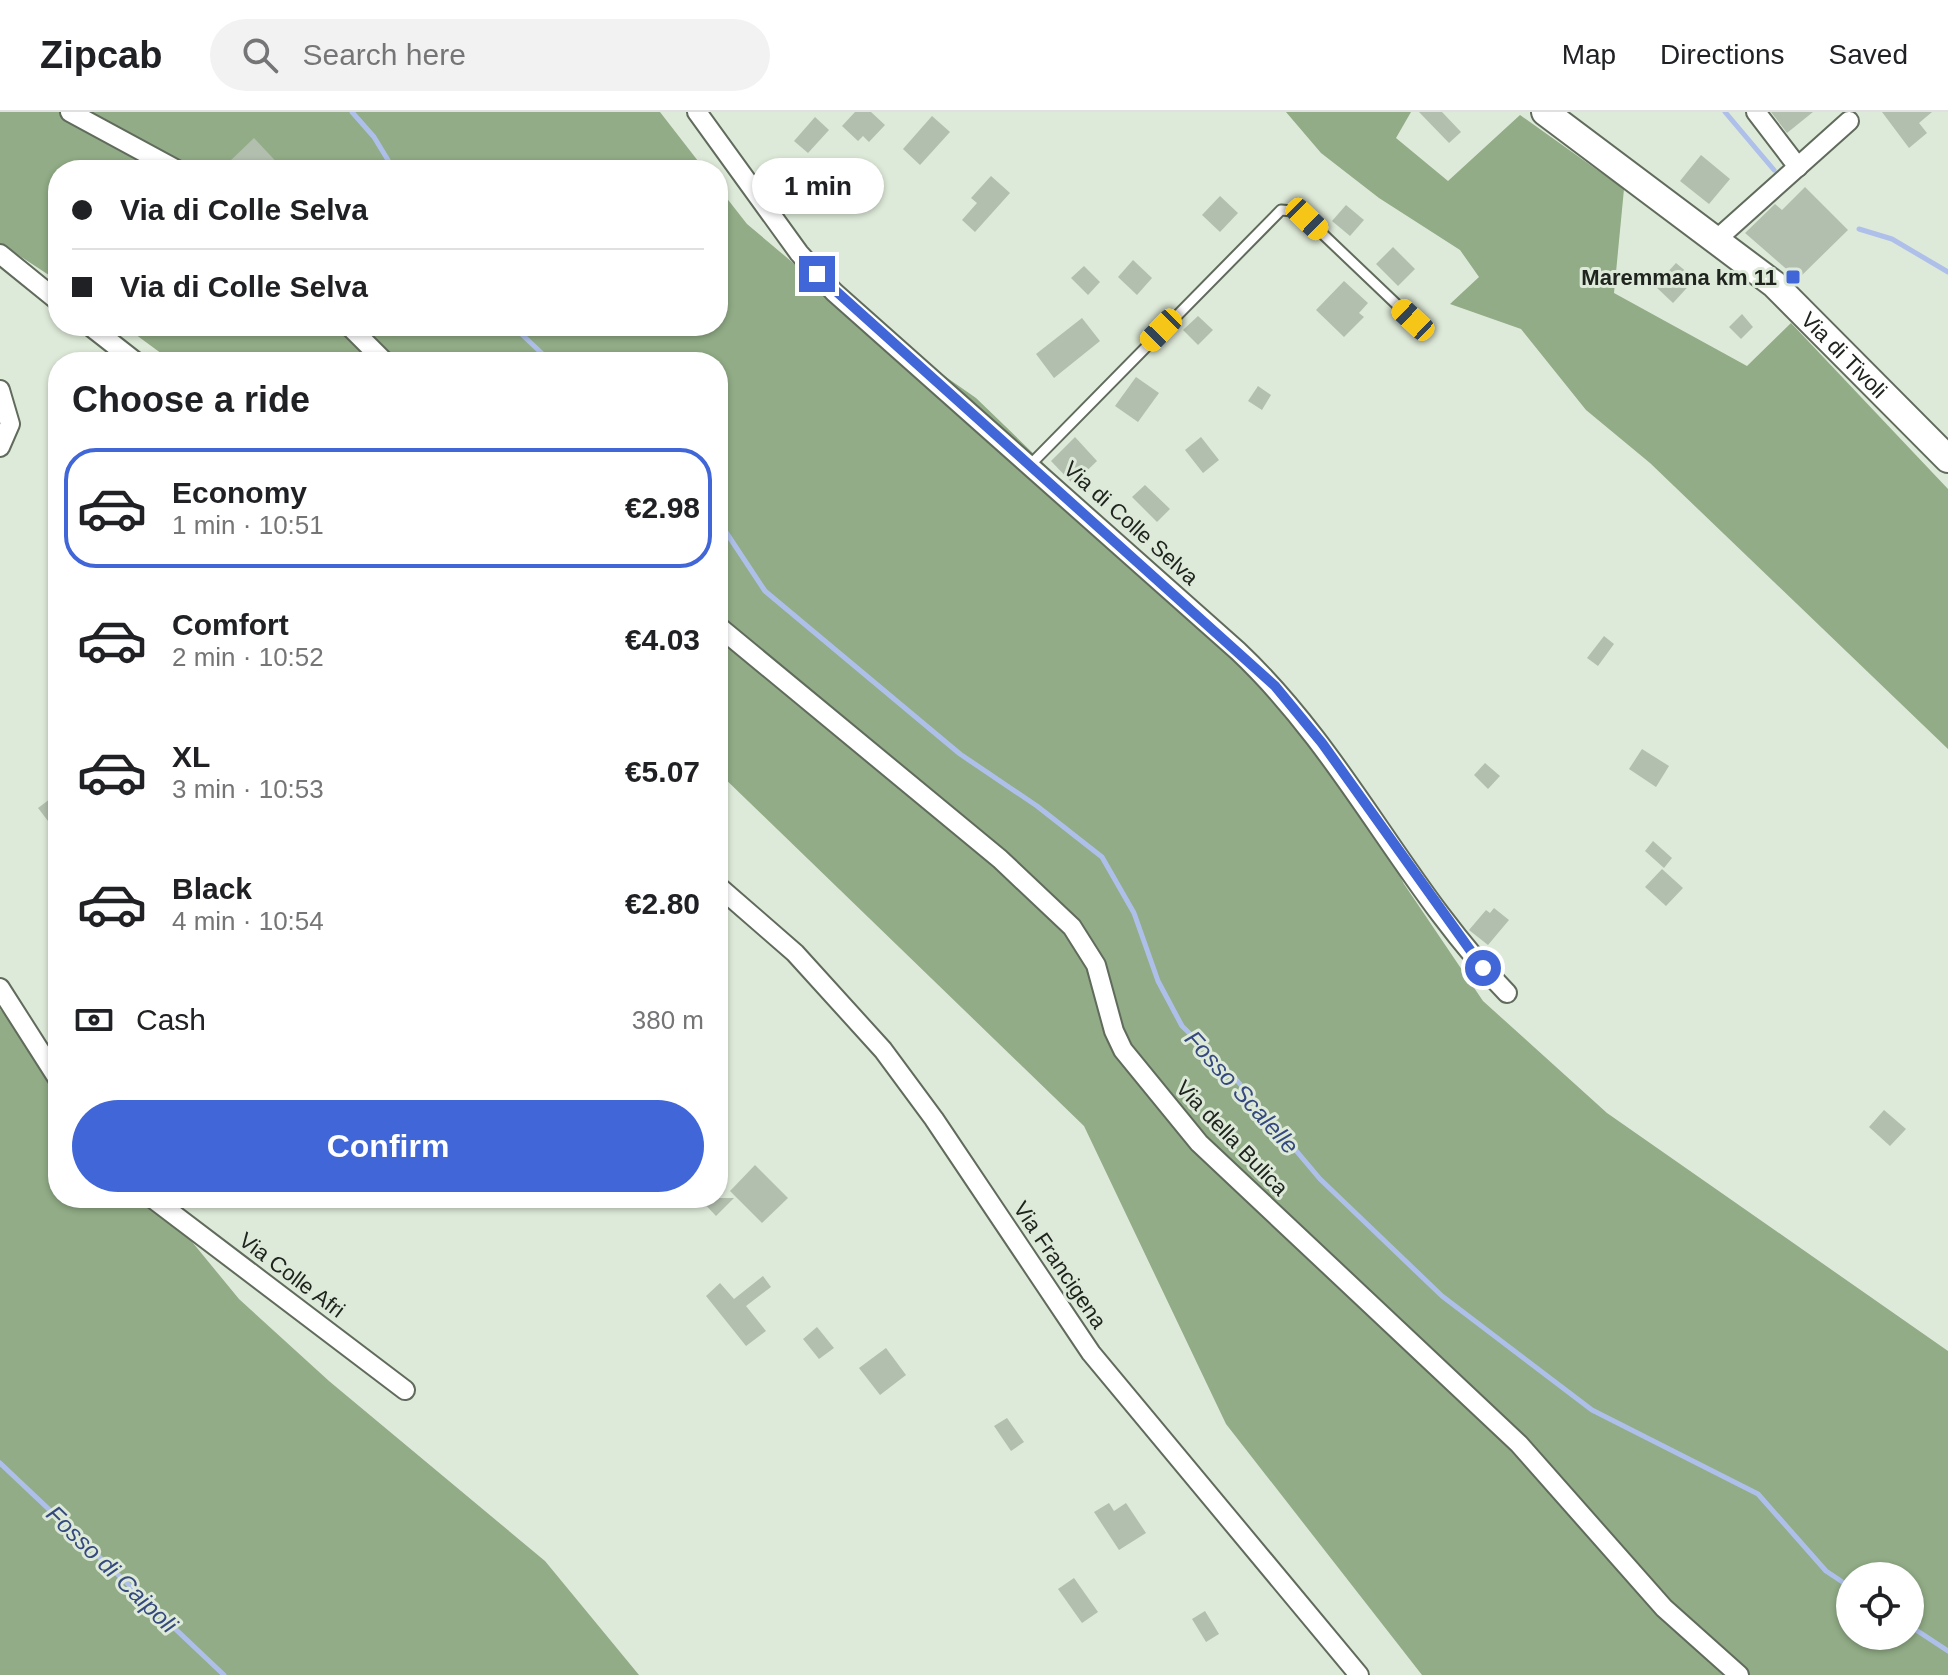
<!DOCTYPE html>
<meta charset="utf-8">
<style>
body{margin:0;font-family:Arial,sans-serif;background:#f2f2f2;color:#202124;height:100vh;display:flex;flex-direction:column;font-size:30px;white-space:nowrap}
*{box-sizing:border-box;margin:0}
p{font-size:26px;color:#757577}
.icon{flex:none;width:44px;height:44px;fill:none;stroke:currentColor;stroke-width:2;stroke-linecap:round;stroke-linejoin:round}
.map{position:relative;flex:1;overflow:hidden}
.panel{position:absolute;left:48px;top:240px;width:680px;height:856px;display:flex;flex-direction:column;background:#fff;border-radius:32px;box-shadow:0 2px 6px #0004}
.panel>*{flex:none}
.guide{position:absolute;left:48px;top:48px;width:680px;height:176px;border-radius:32px;box-shadow:0 2px 6px #0004;display:grid;align-content:center;height:176px;padding:0 24px;background:#fff}
.controls{position:absolute;left:1836px;top:1450px;display:grid;gap:16px}
.controls a{display:grid;place-items:center;width:88px;height:88px;border-radius:50%;background:#fff;box-shadow:0 2px 6px #0004;font-size:40px}
.end{position:absolute;width:36px;height:36px;margin:-18px;border:10px solid #4066d8;background:#fff;box-shadow:0 0 0 4px #fff}
.from{border-radius:50%}
.bubble{position:absolute;height:56px;border-radius:28px;background:#fff;box-shadow:0 2px 6px #0004;font-size:26px;font-weight:600;line-height:56px;text-align:center}
.car{position:absolute;width:24px;height:48px;margin:-24px -12px;border-radius:10px;box-shadow:0 0 6px 2px #0007;background:linear-gradient(#f5c518 24%,#345 0 40%,#f5c518 0 76%,#345 0 86%,#f5c518 0)}
.guide b{display:flex;align-items:center;gap:28px;height:76px;font-size:30px}
.guide b+b{border-top:2px solid #e0e0e0}
.guide i{width:20px;height:20px;background:#202124}
ul{padding:0;list-style:none}
li{display:flex;align-items:center;gap:24px;height:120px;margin:0 16px 12px;padding:0 8px;border:4px solid transparent;border-radius:32px}
li div{flex:1}
li b{display:block;font-size:30px}
li em{font-style:normal;font-weight:600}
li.selected{border-color:#4066d8}
li>.icon{width:72px;height:72px;stroke-width:1.5}
h2{padding:0 24px;font-size:36px;line-height:96px}
.pay{display:flex;align-items:center;gap:20px;height:88px;padding:0 24px;font-size:30px}
.pay p{margin-inline-start:auto}
.cta{display:flex;gap:16px;margin-top:auto;padding:16px 24px}
.cta a{flex:1;height:92px;border-radius:48px;background:#4066d8;color:#fff;font-size:32px;font-weight:600;line-height:92px;text-align:center}
header{display:flex;align-items:center;gap:48px;box-sizing:border-box;height:112px;padding:0 40px;background:#fff;border-bottom:2px solid #e0e0e0}
header strong{font-size:38px}
nav{display:flex;gap:44px;margin-inline-start:auto;font-size:28px}
.search{width:560px;height:72px;background:#f2f2f2;display:flex;align-items:center;gap:20px;box-sizing:border-box;padding:0 28px;border-radius:44px;color:#757577;font-size:30px}
.map>svg:first-child{display:block}
.forest{fill:#91ac86;fill-rule:evenodd}
.lines{fill:none;stroke-linecap:round;stroke-linejoin:round}
.stream{stroke:#aec0ea;stroke-width:5}
.building{fill:#b3bfae}
.lane-casing{stroke:#606b5c;stroke-width:13}
.street-casing{stroke:#606b5c;stroke-width:22}
.secondary-casing{stroke:#606b5c;stroke-width:30}
.lane{stroke:#fff;stroke-width:9}
.street{stroke:#fff;stroke-width:18}
.secondary{stroke:#fff;stroke-width:26}
.route{stroke:#4066d8;stroke-width:10}
.poi-dot{fill:#4066d8;stroke:#deead9;stroke-width:3}
.labels{text-anchor:middle;dominant-baseline:central;stroke-width:6;stroke-linejoin:round;paint-order:stroke}
.poi-label{font-size:22px;font-weight:bold;fill:#20241e;stroke:#deead9;text-anchor:end}
.street-label{font-size:22px;fill:#20241e;stroke:#deead9}
.water-label{font-size:24px;font-style:italic;fill:#35497e;stroke:#deead9}
</style>
<header>
<strong>Zipcab</strong>
<div class="search"><svg class="icon" aria-label="search" viewBox="0 0 24 24"><circle cx="10" cy="10" r="6"/><path d="M15 15l6 6"/></svg>Search here</div>
<nav><a>Map</a><a>Directions</a><a>Saved</a></nav>
</header>
<div class="map">
<svg width="1948" height="1563" viewBox="0 0 1948 1563">
<rect width="100%" height="100%" fill="#deead9"/>
<g class="forest">
<polygon points="0,0 660,0 705,58 58,58 58,169 0,131"/>
<polygon points="1286,0 1411,0 1396,26 1448,69 1520,3 1624,77 1614,181 1747,254 1791,211 1948,377 1948,637 1650,351 1586,298 1521,217 1450,192 1479,165 1460,138 1379,86 1321,41"/>
<path d="M718 75 747 112 843 193 976 286 1126 431 1353 672 1404 772 1483 889 1607 1001 1948 1239V1563H1422L1226 1312 1084 1014 718 660V250H173L124 214H718ZM1850 1464H1910V1524H1850Z"/>
<polygon points="0,897 58,967 58,1086 156,1086 239,1187 329,1269 545,1449 639,1563 0,1563"/>
</g>
<g class="lines">
<g class="stream">
<polyline points="352,0 374,25 394,58"/>
<polyline points="1725,0 1774,58"/>
<polyline points="1859,117 1892,127 1948,160"/>
<polyline points="513,214 551,250"/>
<polyline points="718,408 765,479 960,642 1037,694 1102,745 1134,801 1158,869 1182,914 1234,965 1320,1067 1442,1184 1592,1298 1758,1382 1826,1459 1850,1475"/>
<polyline points="0,1351 224,1563"/>
<polyline points="1910,1514 1948,1539"/>
</g>
</g>
<g class="building">
<polygon points="855,0 871,0 885,13 869,30 863,24 858,29 842,14"/>
<polygon points="1419,0 1442,0 1461,20 1449,31"/>
<polygon points="1771,0 1813,0 1787,21"/>
<polygon points="1882,0 1932,0 1919,11 1927,21 1909,36"/>
<polygon points="932,4 950,20 920,53 903,37"/>
<polygon points="815,5 829,18 808,41 794,29"/>
<polygon points="254,26 284,58 262,58 254,50 245,58 237,58 229,50"/>
<polygon points="1701,43 1730,67 1709,92 1680,69"/>
<polygon points="784,64 796,88 781,96 765,73"/>
<polygon points="991,64 1010,81 975,120 962,108 977,91 971,86"/>
<polygon points="1805,75 1848,118 1798,167 1745,121 1775,92 1782,98"/>
<polygon points="1220,84 1238,101 1220,120 1202,103"/>
<polygon points="1346,93 1364,108 1350,124 1332,109"/>
<polygon points="1393,135 1415,157 1398,174 1376,152"/>
<polygon points="1133,148 1152,166 1137,183 1118,165"/>
<polygon points="1676,151 1695,167 1673,191 1655,174"/>
<polygon points="1084,154 1100,170 1088,183 1071,166"/>
<polygon points="1344,169 1368,191 1359,201 1364,205 1344,225 1316,198"/>
<polygon points="1742,202 1753,215 1741,227 1729,215"/>
<polygon points="1198,204 1213,218 1198,233 1183,218"/>
<polygon points="1082,206 1100,229 1054,266 1036,242"/>
<polygon points="1136,265 1159,281 1138,310 1115,294"/>
<polygon points="1258,274 1271,283 1262,298 1248,289"/>
<polygon points="1075,325 1097,349 1073,372 1051,349"/>
<polygon points="1201,325 1219,348 1203,361 1185,338"/>
<polygon points="1145,373 1170,397 1157,410 1132,385"/>
<polygon points="1604,524 1614,532 1598,554 1587,546"/>
<polygon points="1642,637 1669,654 1656,675 1629,657"/>
<polygon points="1485,651 1500,664 1488,677 1474,663"/>
<polygon points="58,681 58,722 38,696"/>
<polygon points="1653,729 1672,746 1664,756 1645,739"/>
<polygon points="1662,757 1683,776 1666,794 1645,775"/>
<polygon points="1494,796 1509,808 1488,833 1469,818 1486,798 1490,801"/>
<polygon points="1884,998 1906,1017 1890,1034 1869,1015"/>
<polygon points="755,1053 788,1086 762,1111 730,1079"/>
<polygon points="699,1086 734,1086 716,1104"/>
<polygon points="763,1164 771,1175 746,1194 766,1219 746,1234 706,1184 720,1171 734,1187"/>
<polygon points="817,1215 834,1236 819,1247 803,1227"/>
<polygon points="886,1236 906,1263 880,1283 859,1256"/>
<polygon points="1007,1306 1024,1330 1011,1339 994,1314"/>
<polygon points="1109,1391 1114,1399 1126,1391 1146,1421 1119,1438 1094,1400"/>
<polygon points="1074,1466 1098,1500 1082,1511 1058,1477"/>
<polygon points="1205,1499 1219,1522 1206,1530 1192,1507"/>
</g>
<g class="lines">
<g class="lane-casing">
<polyline id="lane" points="1030,353 1281,98 1293,99 1307,107 1413,208"/>
</g>
<g class="street-casing">
<g id="street">
<polyline points="70,0 177,58"/>
<path d="M697 0 799 141 834 180 1238 539C1346 641 1405 777 1507 881"/>
<polyline points="1756,0 1798,55"/>
<polyline points="1716,128 1849,9"/>
<polyline points="0,142 58,189"/>
<polyline points="90,214 136,250"/>
<polyline points="349,214 385,250"/>
<polyline points="0,278 10,312 0,335"/>
<polyline points="718,514 1000,747 1072,815 1096,853 1114,919 1123,938 1199,1031 1519,1332 1664,1496 1739,1563"/>
<polyline points="718,774 795,841 883,938 934,1007 1091,1241 1359,1563"/>
<polyline points="0,876 58,967"/>
<polyline points="152,1086 405,1278"/>
</g>
</g>
<g class="secondary-casing">
<g id="secondary">
<path id="s1" d="M1545 0 1774 172 1948 347"/>
</g>
</g>
<use href="#lane" class="lane"/>
<use href="#street" class="street"/>
<use href="#secondary" class="secondary"/>
</g>
<g class="lines">
<polyline class="route" points="817,162 1275,574 1322,631 1483,856"/>
</g>
<rect class="poi-dot" x="1785" y="157" width="16" height="16" rx="4"/>
<g class="labels">
<g class="poi-label">
<text x="1777" y="165">Maremmana km 11</text>
</g>
<g class="street-label">
<text stroke="none"><textPath href="#s1" startOffset="386">Via di Tivoli</textPath></text>
<text transform="translate(1131 411) rotate(42)">Via di Colle Selva</text>
<text transform="translate(1232 1026) rotate(46)">Via della Bulica</text>
<text transform="translate(1060 1153) rotate(56)">Via Francigena</text>
<text transform="translate(292 1163) rotate(37)">Via Colle Afri</text>
</g>
<g class="water-label">
<text transform="translate(1242 980) rotate(48)">Fosso Scalelle</text>
<text transform="translate(112 1457) rotate(44)">Fosso di Caipoli</text>
</g>
</g>
</svg>
<div class="controls">
<a><svg class="icon" aria-label="locate" viewBox="0 0 24 24"><circle cx="12" cy="12" r="6"/><path d="M12 2v4M12 18v4M2 12h4M18 12h4"/></svg></a>
</div>
<i class="end from" style="left:1483px;top:856px"></i>
<i class="end" style="left:817px;top:162px"></i>
<div class="bubble" style="left:752px;top:46px;width:132px">1 min</div>
<i class="car" style="left:1307px;top:107px;rotate:134deg"></i>
<i class="car" style="left:1413px;top:208px;rotate:313deg"></i>
<i class="car" style="left:1161px;top:218px;rotate:224deg"></i>
<div class="guide">
<b><i class="from"></i>Via di Colle Selva</b>
<b><i></i>Via di Colle Selva</b>
</div>
<section class="panel">
<h2>Choose a ride</h2>
<ul>
<li class="selected"><svg class="icon" aria-label="car" viewBox="0 0 24 24"><path d="M5 17H2v-5l4-1 3-4h7l3 4 3 1v5h-3M9 17h6M6 11h13"/><circle cx="7" cy="17" r="2"/><circle cx="17" cy="17" r="2"/></svg><div><b>Economy</b><p>1 min · 10:51</p></div><em>€2.98</em></li>
<li><svg class="icon" aria-label="car" viewBox="0 0 24 24"><path d="M5 17H2v-5l4-1 3-4h7l3 4 3 1v5h-3M9 17h6M6 11h13"/><circle cx="7" cy="17" r="2"/><circle cx="17" cy="17" r="2"/></svg><div><b>Comfort</b><p>2 min · 10:52</p></div><em>€4.03</em></li>
<li><svg class="icon" aria-label="car" viewBox="0 0 24 24"><path d="M5 17H2v-5l4-1 3-4h7l3 4 3 1v5h-3M9 17h6M6 11h13"/><circle cx="7" cy="17" r="2"/><circle cx="17" cy="17" r="2"/></svg><div><b>XL</b><p>3 min · 10:53</p></div><em>€5.07</em></li>
<li><svg class="icon" aria-label="car" viewBox="0 0 24 24"><path d="M5 17H2v-5l4-1 3-4h7l3 4 3 1v5h-3M9 17h6M6 11h13"/><circle cx="7" cy="17" r="2"/><circle cx="17" cy="17" r="2"/></svg><div><b>Black</b><p>4 min · 10:54</p></div><em>€2.80</em></li>
</ul>
<div class="pay"><svg class="icon" aria-label="cash" viewBox="0 0 24 24"><path d="M3 7h18v10H3z"/><circle cx="12" cy="12" r="2"/></svg>Cash<p>380 m</p></div>
<div class="cta"><a>Confirm</a></div>
</section>
</div>
